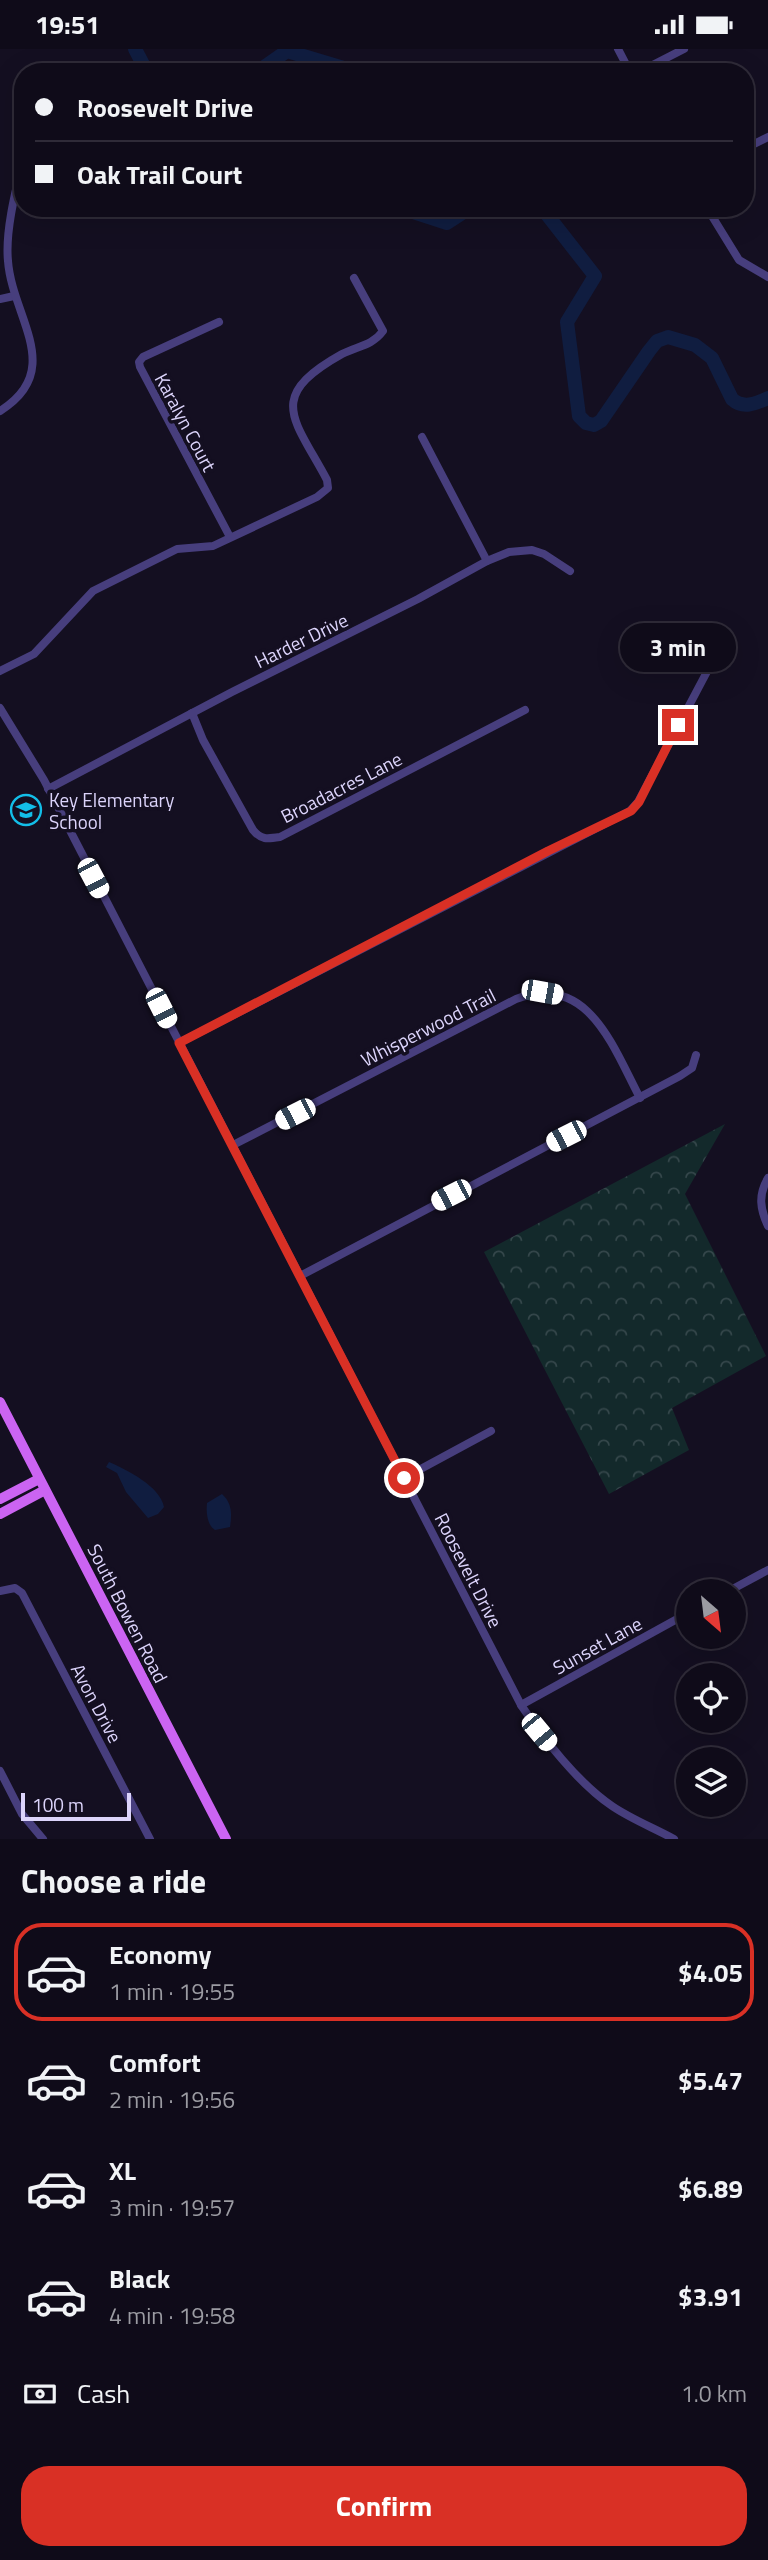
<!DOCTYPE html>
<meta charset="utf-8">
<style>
body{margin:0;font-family:"Titillium Web",sans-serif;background:#181422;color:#f1f3f6;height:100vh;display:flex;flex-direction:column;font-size:26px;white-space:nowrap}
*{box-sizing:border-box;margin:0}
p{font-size:23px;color:#9b9ba2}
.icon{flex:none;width:38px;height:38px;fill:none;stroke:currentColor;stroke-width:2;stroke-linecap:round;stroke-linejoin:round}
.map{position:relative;height:1790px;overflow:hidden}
.sheet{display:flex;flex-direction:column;background:#0f0b19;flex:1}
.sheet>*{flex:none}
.top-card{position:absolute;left:14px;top:14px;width:740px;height:154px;border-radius:28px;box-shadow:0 7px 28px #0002,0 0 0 2px #2f2b38;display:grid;align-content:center;height:154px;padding:0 21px;background:#0f0b19}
.needle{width:46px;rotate:152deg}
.fabs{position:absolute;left:676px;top:1530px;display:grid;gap:14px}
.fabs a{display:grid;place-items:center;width:70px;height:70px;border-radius:50%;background:#0f0b19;box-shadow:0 7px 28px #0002,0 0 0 2px #2f2b38;font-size:35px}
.scale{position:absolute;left:21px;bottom:18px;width:110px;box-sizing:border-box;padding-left:7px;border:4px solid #dcd4fb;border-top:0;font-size:19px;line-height:24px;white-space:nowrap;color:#dcd4fb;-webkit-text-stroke:5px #140f21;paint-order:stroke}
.end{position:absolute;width:32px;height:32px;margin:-16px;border:9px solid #d93025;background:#fff;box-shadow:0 0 0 4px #fff}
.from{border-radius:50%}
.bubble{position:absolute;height:49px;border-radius:24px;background:#0f0b19;box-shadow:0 7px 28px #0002,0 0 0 2px #2f2b38;font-size:23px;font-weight:700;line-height:49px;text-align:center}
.car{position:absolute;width:21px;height:42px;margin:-21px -10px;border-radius:9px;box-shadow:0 0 5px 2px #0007;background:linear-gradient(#fff 24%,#345 0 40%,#fff 0 76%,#345 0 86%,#fff 0)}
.top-card b{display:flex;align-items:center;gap:24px;height:66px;font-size:26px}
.top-card b+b{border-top:2px solid #2f2b38}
.top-card i{width:18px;height:18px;background:#f1f3f6}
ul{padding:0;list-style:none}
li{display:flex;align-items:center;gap:21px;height:98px;margin:0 14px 10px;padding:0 7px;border:4px solid transparent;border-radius:28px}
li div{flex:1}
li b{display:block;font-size:26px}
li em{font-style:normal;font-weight:700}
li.active{border-color:#d93025}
li>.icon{width:63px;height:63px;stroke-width:1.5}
h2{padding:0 21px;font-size:32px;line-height:84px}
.pay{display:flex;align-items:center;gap:18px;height:77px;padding:0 21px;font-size:26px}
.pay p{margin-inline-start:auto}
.primary-button{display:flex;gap:14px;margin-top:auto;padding:14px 21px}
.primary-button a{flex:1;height:80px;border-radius:28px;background:#d93025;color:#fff;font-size:28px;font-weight:700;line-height:80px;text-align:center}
.status{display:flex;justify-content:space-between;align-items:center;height:49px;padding:0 35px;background:#0f0b19;direction:ltr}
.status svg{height:19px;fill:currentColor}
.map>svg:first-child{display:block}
.forest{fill:url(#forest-crowns)}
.water{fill:#101d40}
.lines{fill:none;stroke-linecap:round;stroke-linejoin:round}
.river{stroke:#101d40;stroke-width:14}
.minor{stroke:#473e7d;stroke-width:8}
.major{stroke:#cb64f2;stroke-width:10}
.route{stroke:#d93025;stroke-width:9}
.labels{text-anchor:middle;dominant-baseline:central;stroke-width:7;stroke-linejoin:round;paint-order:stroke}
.street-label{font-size:19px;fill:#dcd4fb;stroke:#140f21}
.poi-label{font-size:19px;fill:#dcd4fb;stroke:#140f21;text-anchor:start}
</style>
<div class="status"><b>19:51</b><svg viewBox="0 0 49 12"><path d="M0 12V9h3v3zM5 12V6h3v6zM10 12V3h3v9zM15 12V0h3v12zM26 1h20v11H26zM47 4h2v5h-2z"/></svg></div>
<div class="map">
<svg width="768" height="1790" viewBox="0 0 768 1790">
<defs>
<pattern id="forest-crowns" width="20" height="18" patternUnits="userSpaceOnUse" patternTransform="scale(1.75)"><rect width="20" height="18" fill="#13292b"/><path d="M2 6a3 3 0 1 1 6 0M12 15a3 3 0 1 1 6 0" fill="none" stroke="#35474b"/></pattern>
</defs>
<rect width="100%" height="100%" fill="#140f21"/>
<polygon class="forest" points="725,1075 685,1145 766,1307 672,1359 689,1401 609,1445 484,1203"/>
<g class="water">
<path d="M109 1413C127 1421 160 1437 164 1458L158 1465 148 1469 126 1443 117 1424 106 1418Z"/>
<path d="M222 1445C232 1454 232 1465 230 1478L215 1481C207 1476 206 1463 207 1454Z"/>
</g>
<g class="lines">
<g class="river">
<polyline points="135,0 147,23"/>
<polyline points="257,23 287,2 357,23"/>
<polyline points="411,23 412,23"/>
<polyline points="401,159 447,174 470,159"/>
<path d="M528 159 545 163 595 227 567 273 579 367 586 374 594 376 601 372 649 302 657 292 668 288 695 296 712 309 732 350C743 360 755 355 768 349"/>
</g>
<g class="minor">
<polyline points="618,0 630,23"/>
<polyline points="639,23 684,0"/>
<polyline points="746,99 768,88"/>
<polyline points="707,159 739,211 768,228"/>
<polyline points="0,250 14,247"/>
<polyline points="219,273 143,308 139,313 140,318 230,488"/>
<path d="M0 362C66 321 12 268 8 212 5 182 16 140 23 111"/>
<polyline points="422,388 487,512"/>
<path d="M0 622 34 605 93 542 177 500 213 497 317 448 328 439 327 431C294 369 265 348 342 305 357 297 372 297 383 282L354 229"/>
<path d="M0 659 44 731 521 1656C543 1689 578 1734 612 1757 631 1770 654 1779 674 1790"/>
<path d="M192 664 203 691 253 781C261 791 267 790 280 788L525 661"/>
<polyline points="48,740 232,643 418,550 487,512 509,503 532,501 544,505 570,522"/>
<polyline points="179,994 630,762 638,753 710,617"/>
<path d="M233 1096 516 950C588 923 613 998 640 1049"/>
<path d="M768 1129C758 1146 760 1160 768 1177"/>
<polyline points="300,1227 680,1027 692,1019 696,1006"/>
<polyline points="404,1429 491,1382"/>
<polyline points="0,1542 15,1539 22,1544 150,1790"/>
<polyline points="729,1542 768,1521"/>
<polyline points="521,1656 688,1564"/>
<polyline points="0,1722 22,1765 43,1790"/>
</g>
<g class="major">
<polyline points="0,1353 226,1790"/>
<polyline points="0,1450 39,1430"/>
<polyline points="0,1465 45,1441"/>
</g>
</g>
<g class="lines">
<polyline class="route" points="404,1429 179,994 548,802 631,762 639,753 678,676"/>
</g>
<defs>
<g id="school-ring" transform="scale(1.575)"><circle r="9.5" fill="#140f21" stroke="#13bee8" stroke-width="1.5"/><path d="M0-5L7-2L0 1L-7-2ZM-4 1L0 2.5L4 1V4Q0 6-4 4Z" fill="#13bee8"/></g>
</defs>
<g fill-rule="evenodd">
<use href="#school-ring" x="26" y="761"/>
</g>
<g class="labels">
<g class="street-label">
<text transform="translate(186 373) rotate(62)">Karalyn Court</text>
<text transform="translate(301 591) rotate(-26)">Harder Drive</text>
<text transform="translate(341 738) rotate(-27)">Broadacres Lane</text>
<text transform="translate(428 978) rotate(-27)">Whisperwood Trail</text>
<text transform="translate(469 1521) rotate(63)">Roosevelt Drive</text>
<text transform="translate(128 1564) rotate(63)">South Bowen Road</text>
<text transform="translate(597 1596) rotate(-29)">Sunset Lane</text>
<text transform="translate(97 1654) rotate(62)">Avon Drive</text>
</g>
<g class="poi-label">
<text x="49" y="750">Key Elementary<tspan x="49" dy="22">School</tspan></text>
</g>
</g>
</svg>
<div class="fabs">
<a><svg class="needle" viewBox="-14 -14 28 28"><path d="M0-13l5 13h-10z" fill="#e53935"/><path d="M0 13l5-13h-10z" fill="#9b9ba2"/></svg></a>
<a><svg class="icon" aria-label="locate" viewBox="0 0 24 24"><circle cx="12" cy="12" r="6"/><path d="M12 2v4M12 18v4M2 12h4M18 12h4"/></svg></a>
<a><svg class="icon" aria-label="layers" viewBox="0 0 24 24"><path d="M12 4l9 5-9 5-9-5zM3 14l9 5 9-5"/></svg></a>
</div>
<div class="scale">100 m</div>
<i class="end from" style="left:404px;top:1429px"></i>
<i class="end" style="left:678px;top:676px"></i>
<div class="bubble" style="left:620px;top:574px;width:116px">3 min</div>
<i class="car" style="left:93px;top:829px;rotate:152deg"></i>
<i class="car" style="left:542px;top:943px;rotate:100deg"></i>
<i class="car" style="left:161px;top:959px;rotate:153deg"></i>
<i class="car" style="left:295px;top:1065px;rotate:243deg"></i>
<i class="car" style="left:566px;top:1087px;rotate:243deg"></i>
<i class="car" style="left:451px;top:1146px;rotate:243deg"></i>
<i class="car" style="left:539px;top:1683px;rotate:140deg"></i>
<div class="top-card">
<b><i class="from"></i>Roosevelt Drive</b>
<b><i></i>Oak Trail Court</b>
</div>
</div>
<section class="sheet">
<h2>Choose a ride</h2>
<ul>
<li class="active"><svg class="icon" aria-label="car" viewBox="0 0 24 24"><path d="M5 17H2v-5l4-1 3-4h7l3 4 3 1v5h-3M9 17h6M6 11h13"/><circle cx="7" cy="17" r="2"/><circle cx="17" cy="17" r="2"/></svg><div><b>Economy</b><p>1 min · 19:55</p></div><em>$4.05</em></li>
<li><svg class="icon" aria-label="car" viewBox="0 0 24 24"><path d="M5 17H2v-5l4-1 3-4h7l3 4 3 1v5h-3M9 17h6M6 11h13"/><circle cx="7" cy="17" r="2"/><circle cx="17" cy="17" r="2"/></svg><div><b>Comfort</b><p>2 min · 19:56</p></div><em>$5.47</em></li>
<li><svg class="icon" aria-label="car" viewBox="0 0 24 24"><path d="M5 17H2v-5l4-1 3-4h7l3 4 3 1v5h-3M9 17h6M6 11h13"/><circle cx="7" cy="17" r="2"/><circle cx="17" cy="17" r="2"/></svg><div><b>XL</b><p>3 min · 19:57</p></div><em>$6.89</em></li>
<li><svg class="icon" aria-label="car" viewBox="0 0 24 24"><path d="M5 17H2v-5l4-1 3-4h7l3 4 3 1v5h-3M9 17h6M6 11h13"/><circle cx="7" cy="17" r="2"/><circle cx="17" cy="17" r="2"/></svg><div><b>Black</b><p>4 min · 19:58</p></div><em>$3.91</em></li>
</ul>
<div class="pay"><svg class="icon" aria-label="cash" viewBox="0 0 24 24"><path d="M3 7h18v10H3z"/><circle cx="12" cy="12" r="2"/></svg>Cash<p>1.0 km</p></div>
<div class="primary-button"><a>Confirm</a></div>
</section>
